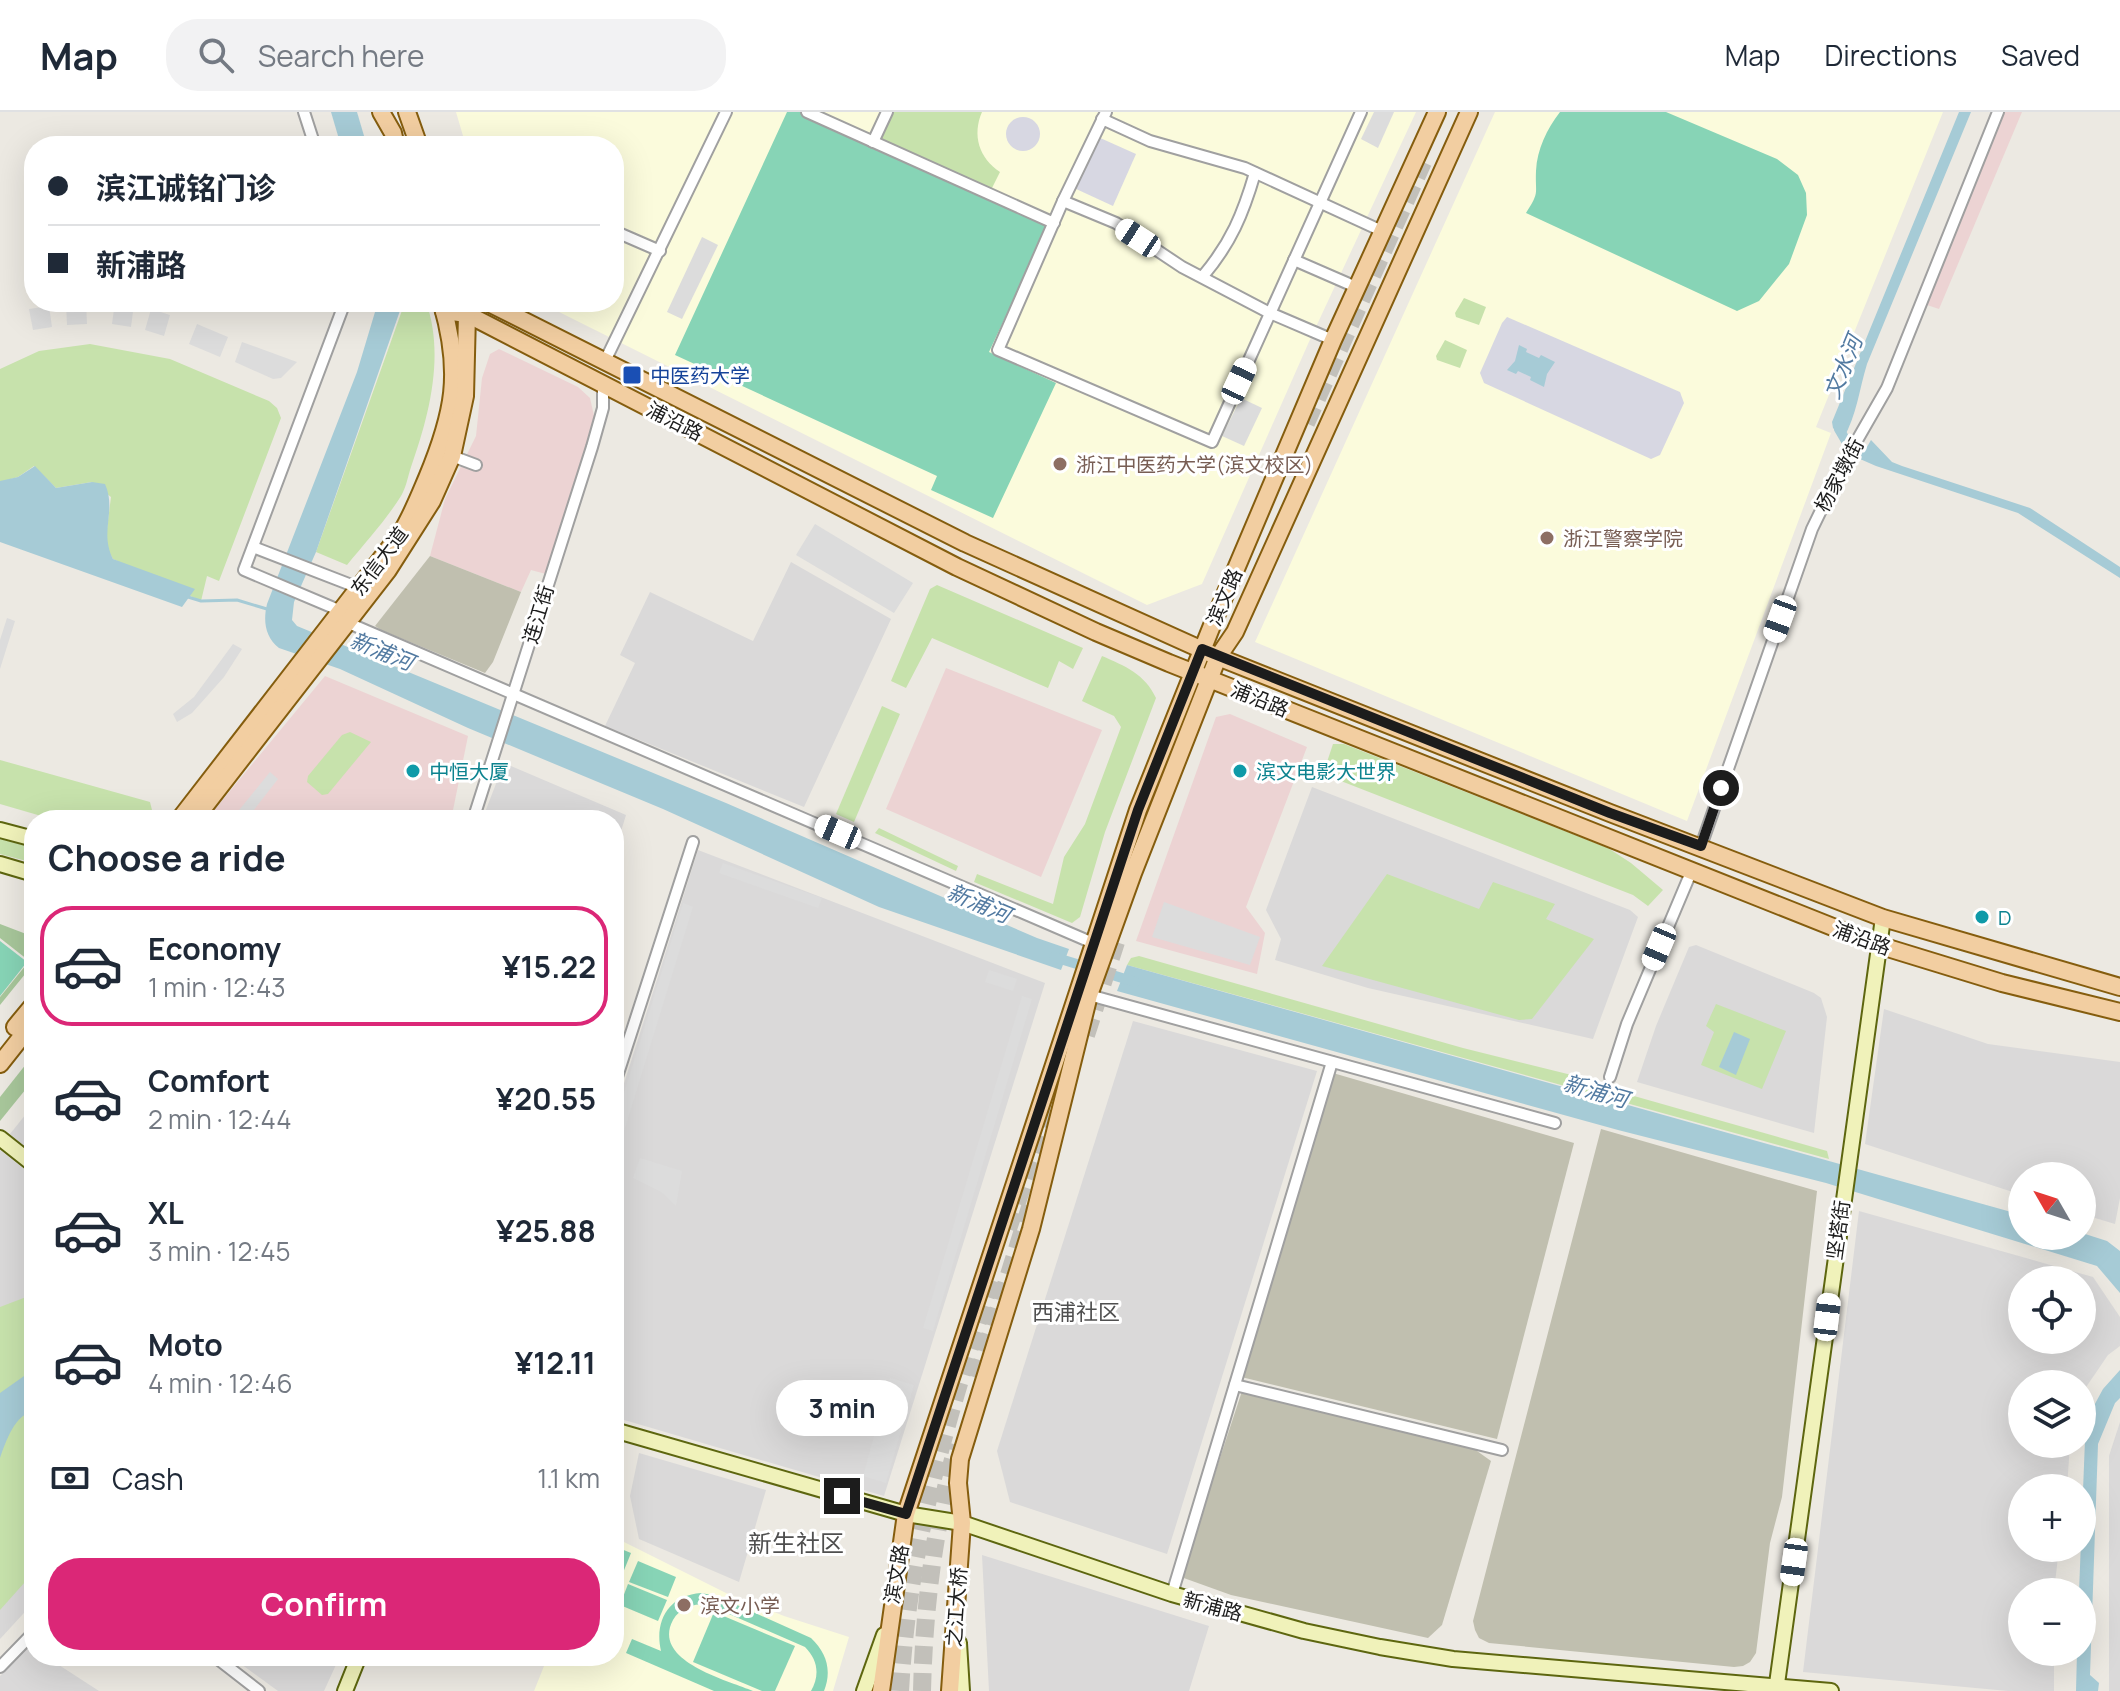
<!DOCTYPE html>
<meta charset="utf-8">
<style>
body{margin:0;font-family:Manrope,"Noto Sans SC",sans-serif;background:#f2f2f3;color:#1f2937;height:100vh;display:flex;flex-direction:column;font-size:30px;white-space:nowrap}
*{box-sizing:border-box;margin:0}
p{font-size:26px;color:#747a83}
.icon{flex:none;width:44px;height:44px;fill:none;stroke:currentColor;stroke-width:2;stroke-linecap:round;stroke-linejoin:round}
.map{position:relative;flex:1;overflow:hidden}
.details{position:absolute;left:24px;top:698px;width:600px;height:856px;display:flex;flex-direction:column;background:#fff;border-radius:32px;box-shadow:0 8px 32px #0002}
.details>*{flex:none}
.hud{position:absolute;left:24px;top:24px;width:600px;height:176px;border-radius:32px;box-shadow:0 8px 32px #0002;display:grid;align-content:center;height:176px;padding:0 24px;background:#fff}
.needle{width:52px;rotate:309deg}
.buttons{position:absolute;left:2008px;top:1050px;display:grid;gap:16px}
.buttons a{display:grid;place-items:center;width:88px;height:88px;border-radius:50%;background:#fff;box-shadow:0 8px 32px #0002;font-size:40px}
.end{position:absolute;width:36px;height:36px;margin:-18px;border:10px solid #1c1c1c;background:#fff;box-shadow:0 0 0 4px #fff}
.from{border-radius:50%}
.bubble{position:absolute;height:56px;border-radius:28px;background:#fff;box-shadow:0 8px 32px #0002;font-size:26px;font-weight:700;line-height:56px;text-align:center}
.car{position:absolute;width:24px;height:48px;margin:-24px -12px;border-radius:10px;box-shadow:0 0 6px 2px #0007;background:linear-gradient(#fff 24%,#345 0 40%,#fff 0 76%,#345 0 86%,#fff 0)}
.hud b{display:flex;align-items:center;gap:28px;height:76px;font-size:30px}
.hud b+b{border-top:2px solid #e0e1e3}
.hud i{width:20px;height:20px;background:#1f2937}
ul{padding:0;list-style:none}
li{display:flex;align-items:center;gap:24px;height:120px;margin:0 16px 12px;padding:0 8px;border:4px solid transparent;border-radius:32px}
li div{flex:1}
li b{display:block;font-size:30px}
li em{font-style:normal;font-weight:700}
li.current{border-color:#db2777}
li>.icon{width:72px;height:72px;stroke-width:1.5}
h2{padding:0 24px;font-size:36px;line-height:96px}
.pay{display:flex;align-items:center;gap:20px;height:88px;padding:0 24px;font-size:30px}
.pay p{margin-inline-start:auto}
.primary-button{display:flex;gap:16px;margin-top:auto;padding:16px 24px}
.primary-button a{flex:1;height:92px;border-radius:32px;background:#db2777;color:#fff;font-size:32px;font-weight:700;line-height:92px;text-align:center}
header{display:flex;align-items:center;gap:48px;box-sizing:border-box;height:112px;padding:0 40px;background:#fff;border-bottom:2px solid #e0e1e3}
header strong{font-size:38px}
nav{display:flex;gap:44px;margin-inline-start:auto;font-size:28px}
.search{width:560px;height:72px;background:#f2f2f3;display:flex;align-items:center;gap:20px;box-sizing:border-box;padding:0 28px;border-radius:32px;color:#747a83;font-size:30px}
.map>svg:first-child{display:block}
.residential{fill:#dad9d9;fill-rule:evenodd}
.commercial{fill:#ecd3d3}
.education{fill:#fbfbdc}
.construction{fill:#c0bfaf}
.grass{fill:#c7e2ac}
.forest{fill:#a8c79b}
.pitch{fill:#87d4b6}
.parking{fill:#dcdcdc}
.plaza{fill:#d7d7e2}
.water{fill:#a6cbd6}
.lines{fill:none;stroke-linecap:round;stroke-linejoin:round}
.stream{stroke:#a6cbd6;stroke-width:3}
.canal{stroke:#a6cbd6;stroke-width:10}
.highway-tunnel{stroke:#c2c0ba;stroke-width:18;stroke-dasharray:18 9;stroke-linecap:butt}
.street-casing{stroke:#a0a0a0;stroke-width:14}
.secondary-casing{stroke:#5d660f;stroke-width:18}
.primary-casing{stroke:#855d0e;stroke-width:20}
.street{stroke:#fff;stroke-width:10}
.secondary{stroke:#f0f2ba;stroke-width:14}
.primary{stroke:#f2cea1;stroke-width:16}
.route{stroke:#1c1c1c;stroke-width:10}
.transit-dot{fill:#1a4fb4;stroke:#fff;stroke-width:3}
.education-dot{fill:#8d6e63;stroke:#fff;stroke-width:3}
.culture-dot{fill:#0f9aa8;stroke:#fff;stroke-width:3}
.labels{text-anchor:middle;dominant-baseline:central;stroke-width:6;stroke-linejoin:round;paint-order:stroke}
.transit-label{font-size:20px;fill:#164399;stroke:#fff;text-anchor:start}
.street-label{font-size:20px;fill:#1c1c1c;stroke:#fff}
.education-label{font-size:20px;fill:#785e54;stroke:#fff;text-anchor:start}
.culture-label{font-size:20px;fill:#0d838f;stroke:#fff;text-anchor:start}
.water-label{font-size:22px;font-style:italic;fill:#527aa1;stroke:#fff}
.neighbourhood-label{font-size:22px;fill:#4f4f4f;stroke:#fff}
.quarter-label{font-size:24px;fill:#4f4f4f;stroke:#fff}
</style>
<header>
<strong>Map</strong>
<div class="search"><svg class="icon" aria-label="search" viewBox="0 0 24 24"><circle cx="10" cy="10" r="6"/><path d="M15 15l6 6"/></svg>Search here</div>
<nav><a>Map</a><a>Directions</a><a>Saved</a></nav>
</header>
<div class="map">
<svg width="2120" height="1579" viewBox="0 0 2120 1579">
<rect width="100%" height="100%" fill="#ece9e2"/>
<g class="residential">
<polygon points="791,450 891,507 804,695 605,614 635,551 620,543 650,480 753,529"/>
<polygon points="504,651 626,703 614,742 614,708 482,708"/>
<polygon points="1312,675 1630,798 1638,805 1593,927 1368,876 1275,848 1281,827 1266,798"/>
<polygon points="698,738 1045,871 884,1384 614,1305 614,1003"/>
<polygon points="1696,833 1814,881 1821,886 1827,905 1814,1021 1637,970 1656,914 1689,835"/>
<polygon points="1884,897 1988,932 2120,950 2120,1086 2115,1112 2082,1102 2082,1064 2022,1064 2022,1083 1865,1032"/>
<polygon points="1133,909 1317,959 1167,1442 1010,1390 997,1339"/>
<polygon points="34,992 34,1042 10,1022"/>
<polygon points="0,1038 34,1065 34,1490 0,1527"/>
<path d="M1859 1099 2093 1165 2120 1205V1234L2108 1243 2082 1281V1272H2022V1332H2070L2067 1376H2022V1436H2059L2054 1480H2022V1540H2054V1579H2008L1803 1560ZM2022 1168H2082V1228H2022Z"/>
<polygon points="2120,1310 2120,1579 2109,1579 2109,1344"/>
<polygon points="639,1341 766,1378 739,1470 639,1427 630,1384"/>
<polygon points="982,1443 1209,1514 1189,1579 989,1579"/>
<polygon points="29,1534 34,1537 34,1544 45,1544 99,1579 0,1579 0,1564"/>
<polygon points="230,1544 340,1544 324,1579 278,1579"/>
</g>
<g class="commercial">
<polygon points="2000,0 2022,0 1939,197 1921,191"/>
<polygon points="499,237 578,275 590,286 595,308 546,462 531,458 521,480 430,444 445,387 476,324 482,266 490,242"/>
<polygon points="946,556 1102,618 1041,765 886,697"/>
<polygon points="325,564 468,624 451,708 206,708"/>
<polygon points="1230,602 1307,635 1246,795 1265,821 1257,862 1136,829 1216,605"/>
</g>
<g class="education">
<polygon points="456,0 1416,0 1308,232 1202,472 1147,493 539,190 614,190 614,34 466,34"/>
<polygon points="1495,0 1943,0 1816,315 1831,321 1687,709 1255,530"/>
<polygon points="614,1425 726,1481 784,1504 849,1525 833,1579 534,1579 548,1544 614,1544"/>
</g>
<g class="construction">
<polygon points="430,444 521,480 493,550 485,561 381,518 375,514"/>
<polygon points="1326,959 1574,1031 1497,1327 1233,1263"/>
<polygon points="1601,1017 1817,1079 1782,1385 1770,1431 1756,1541 1750,1550 1743,1554 1734,1555 1489,1531 1479,1526 1475,1518 1473,1509"/>
<polygon points="1242,1279 1470,1334 1491,1349 1442,1513 1428,1526 1231,1483 1181,1465"/>
</g>
<g class="grass">
<path d="M894 0H982C972 23 979 46 1000 60L990 80 880 29Z"/>
<polygon points="1464,186 1486,195 1479,213 1456,205 1455,201"/>
<path d="M405 190H426C445 243 429 304 411 355 408 364 406 376 401 384 386 408 365 431 347 453L316 440Z"/>
<polygon points="1445,228 1467,238 1460,256 1437,248 1436,244"/>
<polygon points="90,232 170,247 269,289 277,296 281,306 219,469 207,464 201,489 113,447 105,432 111,385 92,370 56,376 34,354 18,365 0,370 0,257 39,239"/>
<polygon points="937,473 1083,536 1073,557 1059,549 1048,576 932,526 906,576 891,569 930,477"/>
<path d="M1102 544C1125 554 1145 562 1156 586L1105 720 1080 805 1072 811 974 770 977 762 1053 792 1064 745 1085 712 1121 615 1114 604 1082 589Z"/>
<polygon points="882,594 900,602 854,710 836,702"/>
<polygon points="350,620 371,630 328,682 322,683 307,670 308,664 342,623"/>
<polygon points="1333,632 1344,632 1608,736 1631,751 1663,778 1648,794 1633,783 1323,662"/>
<polygon points="0,648 150,690 152,698 129,708 55,708 0,692"/>
<polygon points="879,716 958,754 956,759 875,721"/>
<polygon points="0,727 34,736 34,751 0,742"/>
<polygon points="1387,762 1479,797 1493,770 1555,792 1546,807 1594,827 1532,907 1519,908 1322,854"/>
<polygon points="1139,844 1463,936 1600,970 1620,980 1827,1039 1829,1047 1127,853 1131,846"/>
<polygon points="1716,892 1786,919 1762,977 1701,953 1714,920 1706,914"/>
<polygon points="34,1182 34,1460 0,1498 0,1195"/>
</g>
<g class="forest">
<polygon points="0,812 34,825 34,841 28,848 0,826"/>
<polygon points="34,843 34,851 0,893 0,885"/>
<polygon points="34,942 34,967 0,1009 0,985"/>
</g>
<g class="pitch">
<polygon points="787,0 801,0 1048,114 989,240 1056,271 993,406 931,378 937,364 675,243"/>
<path d="M1560 0H1666L1777 47 1798 63 1806 81 1807 103 1789 152 1759 189 1737 199 1526 101C1540 79 1535 83 1536 59 1537 37 1547 17 1560 0Z"/>
<polygon points="0,829 27,850 0,884"/>
<polygon points="614,1434 631,1441 614,1483"/>
<polygon points="638,1449 676,1465 668,1485 629,1470"/>
<polygon points="628,1472 667,1488 658,1509 620,1493"/>
<path d="M701 1481 717 1484 811 1526C827 1541 832 1559 824 1579H811C820 1563 818 1548 805 1535L706 1492C692 1492 680 1496 673 1508 651 1549 727 1568 753 1579H714L626 1541 632 1527 661 1539C654 1509 669 1483 701 1481Z"/>
<polygon points="714,1500 795,1534 775,1579 762,1579 693,1550"/>
</g>
<g class="parking">
<polygon points="1374,0 1394,0 1378,36 1361,27"/>
<polygon points="702,125 718,133 682,207 667,200"/>
<polygon points="86,190 87,212 67,213 66,191"/>
<polygon points="115,190 134,192 131,215 112,212"/>
<polygon points="49,194 52,215 33,218 29,197"/>
<polygon points="151,197 170,203 164,224 145,218"/>
<polygon points="197,212 228,225 220,245 189,232"/>
<polygon points="242,230 297,250 281,266 273,267 235,250"/>
<polygon points="1241,286 1262,296 1244,334 1222,324"/>
<polygon points="815,412 913,471 894,501 796,443"/>
<polygon points="7,506 15,509 0,557 0,528"/>
<polygon points="233,532 242,537 224,565 192,601 177,610 173,602 194,585"/>
<polygon points="270,660 278,667 246,708 231,708"/>
<polygon points="723,751 822,786 818,796 719,761"/>
<polygon points="1164,790 1260,825 1250,853 1152,825"/>
<polygon points="683,791 693,795 614,1052 614,1013"/>
<polygon points="989,858 1017,867 1013,879 985,870"/>
<polygon points="1022,884 1032,887 933,1219 923,1216"/>
<polygon points="640,1046 682,1059 676,1094 661,1080 633,1066"/>
<polygon points="890,1266 914,1273 886,1371 863,1364"/>
</g>
<g class="plaza">
<circle cx="1023" cy="22" r="17"/>
<polygon points="1098,25 1136,42 1113,94 1074,76"/>
<polygon points="1507,205 1680,280 1684,291 1660,343 1651,347 1484,271 1480,261 1502,211"/>
</g>
<g class="water">
<polygon points="331,0 357,0 367,34 341,34"/>
<path d="M1959 0H1971L1867 252C1859 278 1857 303 1843 327L1833 316 1832 310Z"/>
<path d="M378 190H403L316 440 294 490 292 508 297 514 726 691 1037 826 1069 837 1061 858 879 795 663 697 468 616 340 557 279 536C265 525 263 509 267 492L357 260Z"/>
<polygon points="1519,233 1527,237 1526,240 1539,246 1541,243 1555,250 1547,262 1544,275 1530,268 1531,265 1518,259 1516,262 1507,258 1515,249"/>
<polygon points="1871,328 1892,350 1902,354 2030,396 2120,455 2120,466 2018,401 1876,354 1860,347"/>
<path d="M35 354 56 376 92 370 105 372C117 399 99 419 113 447L195 477 182 495 0 430V369L18 365Z"/>
<polygon points="1127,853 2022,1103 2022,1124 2082,1124 2082,1121 2107,1129 2120,1139 2120,1181 2097,1154 1826,1071 1618,1018 1117,879"/>
<polygon points="1734,920 1750,927 1736,963 1719,955"/>
<path d="M34 1257V1299C15 1302 6 1329 0 1346V1281Z"/>
<polygon points="2120,1258 2120,1286 2115,1291 2098,1332 2090,1563 2099,1571 2098,1579 2076,1579 2077,1540 2082,1540 2082,1480 2079,1480 2085,1328 2090,1301 2103,1277"/>
</g>
<g class="lines">
<polyline class="stream" points="188,485 201,489 237,488 267,497"/>
<g class="canal">
<polyline points="1840,314 1839,317 1846,329 1876,347"/>
<polyline points="1054,845 1135,870"/>
</g>
<g class="highway-tunnel">
<polyline points="1306,311 1423,50"/>
<polyline points="1136,734 1165,649"/>
<polyline points="1086,923 1116,830"/>
<polyline points="1008,1117 1071,929"/>
<polyline points="977,1266 1031,1092"/>
<path d="M900 1579C908 1432 947 1307 991 1168"/>
<path d="M922 1579C924 1496 934 1413 957 1333"/>
</g>
<g class="street-casing">
<g id="street">
<polyline points="304,0 315,34"/>
<polyline points="807,0 1054,111"/>
<polyline points="1106,0 1063,89 998,238 1212,330 1361,0"/>
<polyline points="1102,7 1150,29 1245,56 1382,119"/>
<polyline points="873,30 887,0"/>
<polyline points="1063,89 1116,111 1182,155 1270,201 1333,228"/>
<polyline points="614,119 660,139"/>
<polyline points="1294,148 1356,175"/>
<path d="M1203 164C1231 131 1243 102 1255 61"/>
<polyline points="605,249 726,0"/>
<polyline points="452,344 476,353"/>
<polyline points="253,435 359,476"/>
<polyline points="341,499 244,458 345,190"/>
<polyline points="346,510 1093,831"/>
<polyline points="473,708 592,335 603,296 603,272"/>
<polyline points="1701,734 1812,417 1844,351 1887,276 1998,0"/>
<polyline points="1089,883 1555,1011"/>
<polyline points="1610,965 1627,912 1692,758"/>
<polyline points="614,974 693,730"/>
<polyline points="1235,1273 1502,1338"/>
<polyline points="1172,1482 1332,950"/>
<polyline points="214,1544 259,1579"/>
<polyline points="0,1555 34,1520"/>
</g>
</g>
<g class="secondary-casing">
<g id="secondary">
<polyline points="0,718 34,727"/>
<polyline points="0,752 34,762"/>
<polyline points="0,1026 34,1053"/>
<polyline points="614,1318 906,1402 962,1411 1172,1482 1304,1519 1380,1535 1453,1547 1831,1579"/>
<polyline points="959,1531 962,1579"/>
<polyline points="345,1579 359,1544"/>
<polyline points="864,1579 884,1523"/>
<polyline points="1776,1579 1883,806"/>
</g>
</g>
<g class="primary-casing">
<g id="primary">
<polyline points="381,0 393,21 396,34"/>
<polyline points="407,0 419,34"/>
<polyline points="487,190 965,431 1218,545 1610,701 1883,806 2120,875"/>
<polyline points="444,199 467,202 957,455 1096,520 1169,551 1878,833 2002,871 2120,900"/>
<path d="M179 708 401 421C412 403 419 385 427 366 454 301 462 261 442 192"/>
<polyline points="194,708 388,458 432,389 452,344 465,284 467,202 463,190"/>
<polyline points="15,915 34,892"/>
<polyline points="0,952 34,909"/>
<polyline points="881,1579 906,1402 1138,698 1213,511 1333,228 1437,0"/>
<polyline points="950,1579 962,1411 958,1371 960,1347 1031,1117 1089,883 1133,761 1218,545 1235,520 1469,0"/>
</g>
</g>
<use href="#street" class="street"/>
<use href="#secondary" class="secondary"/>
<use href="#primary" class="primary"/>
</g>
<g class="lines">
<polyline class="route" points="842,1384 906,1402 1138,698 1202,537 1610,701 1701,734 1721,676"/>
</g>
<rect class="transit-dot" x="622" y="253" width="20" height="20" rx="4"/>
<g class="education-dot">
<circle cx="1060" cy="352" r="8"/>
<circle cx="1547" cy="426" r="8"/>
<circle cx="684" cy="1493" r="8"/>
</g>
<g class="culture-dot">
<circle cx="413" cy="659" r="8"/>
<circle cx="1240" cy="659" r="8"/>
<circle cx="1982" cy="805" r="8"/>
</g>
<g class="labels">
<g class="transit-label">
<text x="650" y="263">中医药大学</text>
</g>
<g class="street-label">
<text transform="translate(675 309) rotate(27)">浦沿路</text>
<text transform="translate(1839 363) rotate(-62)">杨家墩街</text>
<text transform="translate(379 449) rotate(-53)">东信大道</text>
<text transform="translate(1224 485) rotate(-67)">滨文路</text>
<text transform="translate(538 502) rotate(-73)">连江街</text>
<text transform="translate(1260 587) rotate(22)">浦沿路</text>
<text transform="translate(1862 826) rotate(20)">浦沿路</text>
<text transform="translate(1838 1118) rotate(-82)">坚塔街</text>
<text transform="translate(896 1462) rotate(-80)">滨文路</text>
<text transform="translate(1213 1494) rotate(15)">新浦路</text>
<text transform="translate(956 1495) rotate(-86)">之江大桥</text>
</g>
<g class="education-label">
<text x="1076" y="352">浙江中医药大学(滨文校区)</text>
<text x="1563" y="426">浙江警察学院</text>
<text x="700" y="1493">滨文小学</text>
</g>
<g class="culture-label">
<text x="429" y="659">中恒大厦</text>
<text x="1256" y="659">滨文电影大世界</text>
<text x="1998" y="805">D</text>
</g>
<g class="water-label">
<text transform="translate(1843 255) rotate(-68)">文水河</text>
<text transform="translate(382 539) rotate(22)">新浦河</text>
<text transform="translate(979 791) rotate(23)">新浦河</text>
<text transform="translate(1596 979) rotate(16)">新浦河</text>
</g>
<g class="neighbourhood-label">
<text x="1076" y="1200">西浦社区</text>
</g>
<g class="quarter-label">
<text x="796" y="1430">新生社区</text>
</g>
</g>
</svg>
<div class="buttons">
<a><svg class="needle" viewBox="-14 -14 28 28"><path d="M0-13l5 13h-10z" fill="#e53935"/><path d="M0 13l5-13h-10z" fill="#747a83"/></svg></a>
<a><svg class="icon" aria-label="locate" viewBox="0 0 24 24"><circle cx="12" cy="12" r="6"/><path d="M12 2v4M12 18v4M2 12h4M18 12h4"/></svg></a>
<a><svg class="icon" aria-label="layers" viewBox="0 0 24 24"><path d="M12 4l9 5-9 5-9-5zM3 14l9 5 9-5"/></svg></a>
<a>+</a>
<a>−</a>
</div>
<i class="end from" style="left:1721px;top:676px"></i>
<i class="end" style="left:842px;top:1384px"></i>
<div class="bubble" style="left:776px;top:1268px;width:132px">3 min</div>
<i class="car" style="left:1138px;top:126px;rotate:303deg"></i>
<i class="car" style="left:1239px;top:269px;rotate:25deg"></i>
<i class="car" style="left:1780px;top:507px;rotate:200deg"></i>
<i class="car" style="left:838px;top:720px;rotate:293deg"></i>
<i class="car" style="left:1659px;top:835px;rotate:203deg"></i>
<i class="car" style="left:1827px;top:1205px;rotate:7deg"></i>
<i class="car" style="left:1794px;top:1450px;rotate:188deg"></i>
<div class="hud">
<b><i class="from"></i>滨江诚铭门诊</b>
<b><i></i>新浦路</b>
</div>
<section class="details">
<h2>Choose a ride</h2>
<ul>
<li class="current"><svg class="icon" aria-label="car" viewBox="0 0 24 24"><path d="M5 17H2v-5l4-1 3-4h7l3 4 3 1v5h-3M9 17h6M6 11h13"/><circle cx="7" cy="17" r="2"/><circle cx="17" cy="17" r="2"/></svg><div><b>Economy</b><p>1 min · 12:43</p></div><em>¥15.22</em></li>
<li><svg class="icon" aria-label="car" viewBox="0 0 24 24"><path d="M5 17H2v-5l4-1 3-4h7l3 4 3 1v5h-3M9 17h6M6 11h13"/><circle cx="7" cy="17" r="2"/><circle cx="17" cy="17" r="2"/></svg><div><b>Comfort</b><p>2 min · 12:44</p></div><em>¥20.55</em></li>
<li><svg class="icon" aria-label="car" viewBox="0 0 24 24"><path d="M5 17H2v-5l4-1 3-4h7l3 4 3 1v5h-3M9 17h6M6 11h13"/><circle cx="7" cy="17" r="2"/><circle cx="17" cy="17" r="2"/></svg><div><b>XL</b><p>3 min · 12:45</p></div><em>¥25.88</em></li>
<li><svg class="icon" aria-label="car" viewBox="0 0 24 24"><path d="M5 17H2v-5l4-1 3-4h7l3 4 3 1v5h-3M9 17h6M6 11h13"/><circle cx="7" cy="17" r="2"/><circle cx="17" cy="17" r="2"/></svg><div><b>Moto</b><p>4 min · 12:46</p></div><em>¥12.11</em></li>
</ul>
<div class="pay"><svg class="icon" aria-label="cash" viewBox="0 0 24 24"><path d="M3 7h18v10H3z"/><circle cx="12" cy="12" r="2"/></svg>Cash<p>1.1 km</p></div>
<div class="primary-button"><a>Confirm</a></div>
</section>
</div>
